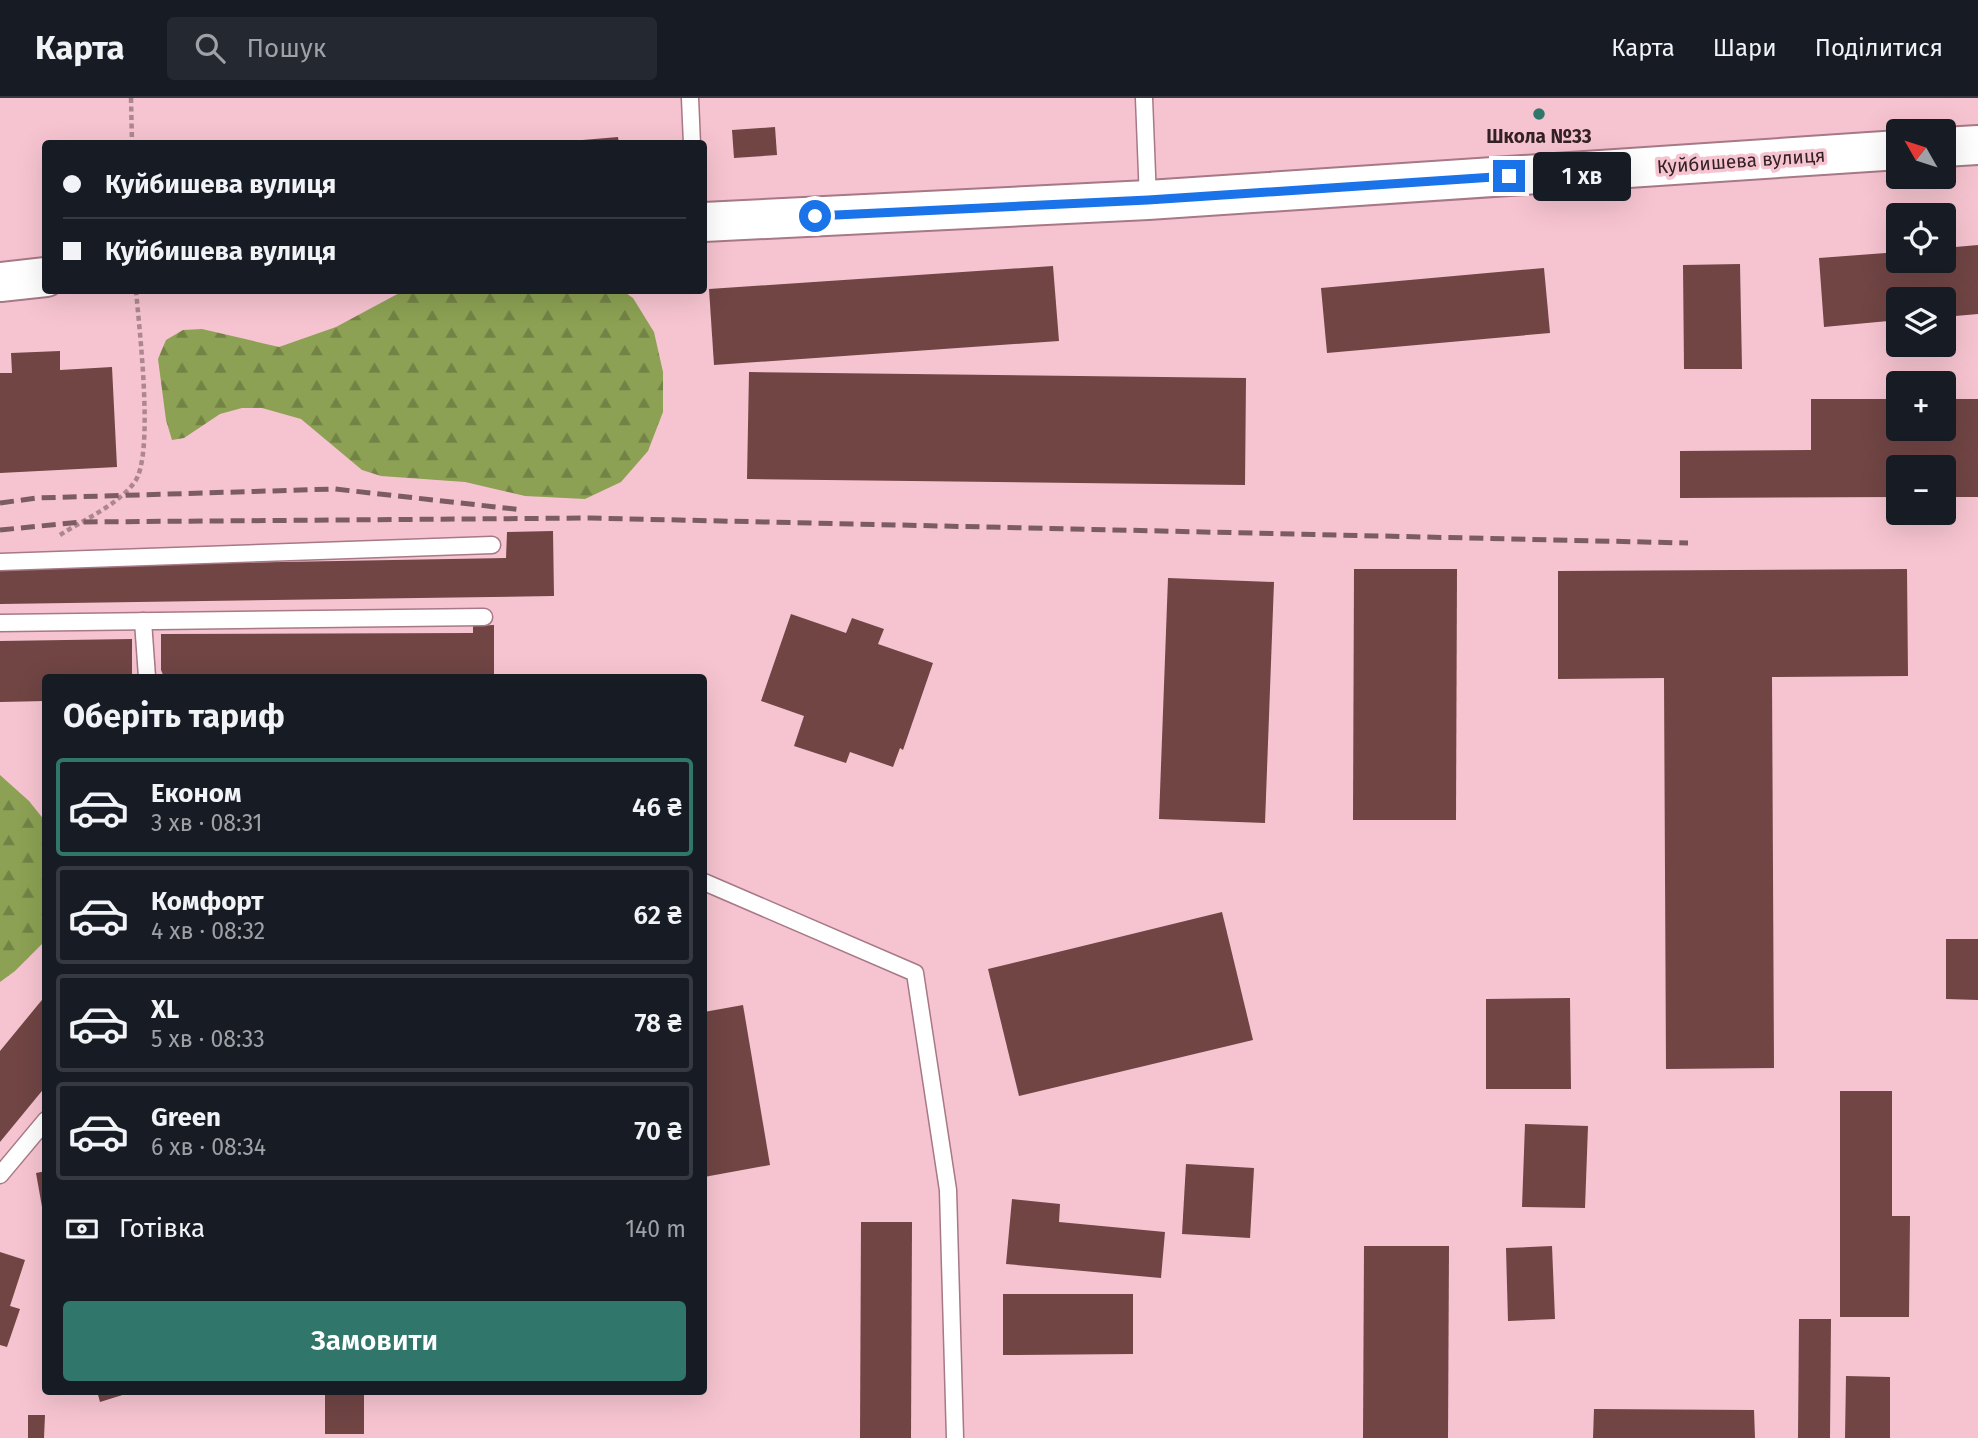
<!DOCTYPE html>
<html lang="uk">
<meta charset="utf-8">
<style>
body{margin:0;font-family:"Fira Sans",sans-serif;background:#242831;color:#f1f3f6;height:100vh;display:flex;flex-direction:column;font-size:26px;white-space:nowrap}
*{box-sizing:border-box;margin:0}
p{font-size:23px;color:#9ea1a6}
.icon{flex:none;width:38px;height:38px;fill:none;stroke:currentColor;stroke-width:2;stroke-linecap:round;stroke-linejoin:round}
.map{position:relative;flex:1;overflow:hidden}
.details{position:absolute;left:42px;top:576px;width:665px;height:721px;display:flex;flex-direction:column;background:#171b24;border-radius:7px;box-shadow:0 7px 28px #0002}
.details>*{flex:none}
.banner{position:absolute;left:42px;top:42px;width:665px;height:154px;border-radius:7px;box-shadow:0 7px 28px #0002;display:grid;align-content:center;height:154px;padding:0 21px;background:#171b24}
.needle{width:46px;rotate:309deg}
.tools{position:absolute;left:1886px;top:21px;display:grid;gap:14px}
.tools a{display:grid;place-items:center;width:70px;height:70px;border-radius:7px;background:#171b24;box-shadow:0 7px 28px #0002;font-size:35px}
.end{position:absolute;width:32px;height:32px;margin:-16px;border:9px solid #1a73e8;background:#fff;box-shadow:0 0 0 4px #fff}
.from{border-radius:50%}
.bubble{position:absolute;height:49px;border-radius:7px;background:#171b24;box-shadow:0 7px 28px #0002;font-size:23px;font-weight:600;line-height:49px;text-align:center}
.banner b{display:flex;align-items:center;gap:24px;height:66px;font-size:26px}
.banner b+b{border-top:2px solid #363941}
.banner i{width:18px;height:18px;background:#f1f3f6}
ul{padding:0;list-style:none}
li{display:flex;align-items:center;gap:21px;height:98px;margin:0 14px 10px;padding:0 7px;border:4px solid #363941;border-radius:7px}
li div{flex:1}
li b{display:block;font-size:26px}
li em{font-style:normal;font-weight:600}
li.on{border-color:#30766b}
li>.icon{width:63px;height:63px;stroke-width:1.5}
h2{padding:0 21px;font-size:32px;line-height:84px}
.pay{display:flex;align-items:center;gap:18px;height:77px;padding:0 21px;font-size:26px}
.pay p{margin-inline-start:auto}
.primary-button{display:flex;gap:14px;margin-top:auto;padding:14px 21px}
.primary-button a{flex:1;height:80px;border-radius:7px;background:#30766b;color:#fff;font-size:28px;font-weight:600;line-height:80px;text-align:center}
header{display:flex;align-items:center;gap:42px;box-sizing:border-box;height:98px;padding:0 35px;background:#171b24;border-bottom:2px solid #363941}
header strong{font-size:33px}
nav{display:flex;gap:38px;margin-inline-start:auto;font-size:24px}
.search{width:490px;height:63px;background:#242831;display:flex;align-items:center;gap:18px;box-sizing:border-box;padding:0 24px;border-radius:7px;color:#9ea1a6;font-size:26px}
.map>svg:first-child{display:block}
.forest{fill:url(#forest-firs)}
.building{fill:#704544}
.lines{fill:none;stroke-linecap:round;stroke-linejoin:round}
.lane-casing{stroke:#a77885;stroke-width:19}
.secondary-casing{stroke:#a77885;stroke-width:42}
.path{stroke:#ad8790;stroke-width:4.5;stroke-dasharray:5 3.5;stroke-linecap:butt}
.lane{stroke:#fff;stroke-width:16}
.secondary{stroke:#fff;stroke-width:38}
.rail{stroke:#7b5c64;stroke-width:5;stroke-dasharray:14 7;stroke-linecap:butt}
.route{stroke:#1a73e8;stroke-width:9}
.poi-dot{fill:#30766b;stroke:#f6c4d0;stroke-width:2.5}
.labels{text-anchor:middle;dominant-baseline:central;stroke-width:7;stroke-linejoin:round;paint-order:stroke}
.poi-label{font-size:19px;font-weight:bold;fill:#342126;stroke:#f6c4d0}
.street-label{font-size:19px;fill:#342126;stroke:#f6c4d0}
</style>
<header>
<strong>Карта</strong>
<div class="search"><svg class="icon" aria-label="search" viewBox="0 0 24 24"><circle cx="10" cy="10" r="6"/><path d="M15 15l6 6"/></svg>Пошук</div>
<nav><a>Карта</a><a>Шари</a><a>Поділитися</a></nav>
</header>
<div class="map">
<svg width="1978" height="1340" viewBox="0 0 1978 1340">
<defs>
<pattern id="forest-firs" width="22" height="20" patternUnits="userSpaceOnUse" patternTransform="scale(1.75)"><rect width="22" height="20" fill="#8ca153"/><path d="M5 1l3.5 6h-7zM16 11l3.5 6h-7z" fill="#738345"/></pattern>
</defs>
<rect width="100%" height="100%" fill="#f6c4d0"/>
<g class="forest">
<polygon points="403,193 623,193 633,200 654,234 663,274 663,314 648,353 621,384 585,401 525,398 465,384 381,378 362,372 301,321 262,310 242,310 220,316 184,340 172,342 166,322 158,261 166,242 183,232 202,231 279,249 336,229"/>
<polygon points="0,677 29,703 45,723 46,842 15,873 0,884"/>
</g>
<g class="building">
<polygon points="775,29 777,57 734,60 732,32"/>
<polygon points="618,39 619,46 559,46 559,44"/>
<polygon points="1978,147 1978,216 1944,219 1944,201 1899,201 1899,222 1824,229 1819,160 1899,154 1899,163 1944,163 1944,150"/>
<polygon points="1740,166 1742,271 1684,271 1683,167"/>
<polygon points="1053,168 1059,243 714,267 709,191"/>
<polygon points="1544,170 1550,235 1327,255 1321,190"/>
<polygon points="60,253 60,272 112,269 117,369 0,375 0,275 12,275 11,255"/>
<polygon points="749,274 1246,280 1245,387 747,381"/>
<polygon points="1811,301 1899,301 1899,331 1944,331 1944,301 1978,301 1978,399 1944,399 1944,369 1899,369 1899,399 1680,400 1680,353 1811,352"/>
<polygon points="553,433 554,498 0,506 0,469 506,460 507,434"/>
<polygon points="1354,471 1457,471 1456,722 1353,722"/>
<polygon points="1907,471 1908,578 1772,579 1774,970 1666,971 1664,580 1558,581 1558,473"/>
<polygon points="1168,480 1274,484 1265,725 1159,721"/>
<polygon points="791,516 846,535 852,520 884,531 878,546 933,565 903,652 900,650 893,669 850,654 846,665 794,648 804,618 761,603"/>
<polygon points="494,527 494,579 164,579 161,572 161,536 473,535 473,528"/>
<polygon points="132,541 132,579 46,579 46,603 0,604 0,543"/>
<polygon points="1222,814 1253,942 1019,998 988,871"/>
<polygon points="1946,841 1978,841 1978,902 1946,901"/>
<polygon points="46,897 46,988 0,1044 0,953"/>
<polygon points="1570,900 1571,991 1486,991 1486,901"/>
<polygon points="743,907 770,1067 704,1079 704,914"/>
<polygon points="1840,993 1892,993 1892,1118 1910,1118 1909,1219 1840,1219"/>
<polygon points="1525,1026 1588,1028 1585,1110 1522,1109"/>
<polygon points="1186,1066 1254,1070 1250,1140 1182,1136"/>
<polygon points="46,1073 46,1109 42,1109 36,1075"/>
<polygon points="1012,1101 1060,1106 1059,1124 1165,1134 1161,1180 1006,1166"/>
<polygon points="861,1124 912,1124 911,1340 860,1340"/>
<polygon points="1364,1148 1449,1148 1448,1340 1363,1340"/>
<polygon points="1552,1148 1555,1221 1508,1223 1506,1150"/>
<polygon points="0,1154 25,1162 10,1208 20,1211 7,1249 0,1247"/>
<polygon points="1003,1196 1133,1196 1133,1256 1003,1257"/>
<polygon points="1799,1221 1831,1221 1830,1340 1798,1340"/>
<polygon points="1846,1278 1890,1279 1890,1340 1845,1340"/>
<polygon points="97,1293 132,1293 132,1294 100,1304"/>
<rect x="325" y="1293" width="39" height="43"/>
<polygon points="1594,1311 1754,1312 1755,1340 1593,1340"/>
<polygon points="28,1317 45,1317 44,1340 28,1340"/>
</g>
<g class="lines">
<g class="lane-casing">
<g id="lane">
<polyline points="690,0 692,46"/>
<polyline points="1144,0 1148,102"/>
<polyline points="0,464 492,447"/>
<polyline points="143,523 147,579"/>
<polyline points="0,525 484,519"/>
<polyline points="704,784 915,875 948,1092 955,1340"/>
<polyline points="0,1077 46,1022"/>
</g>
</g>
<g class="secondary-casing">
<g id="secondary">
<polyline points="1944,49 1978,47"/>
<polyline points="704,124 1148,102 1899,52"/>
<polyline points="0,184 46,179"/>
</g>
</g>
<g class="path">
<polyline points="131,0 132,46"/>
<path d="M60 437C85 421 116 408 134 385 155 359 139 230 136 192"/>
</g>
<use href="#lane" class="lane"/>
<use href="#secondary" class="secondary"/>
<g class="rail">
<polyline points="0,405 37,400 335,391 523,412"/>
<polyline points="0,432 81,424 590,420 1688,445"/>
</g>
</g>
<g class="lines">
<polyline class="route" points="815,118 1148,102 1509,78"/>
</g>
<circle class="poi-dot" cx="1539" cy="16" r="7"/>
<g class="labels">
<g class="poi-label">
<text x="1539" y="38">Школа №33</text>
</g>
<g class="street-label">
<text transform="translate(1741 63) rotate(-4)">Куйбишева вулиця</text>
</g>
</g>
</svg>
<div class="tools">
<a><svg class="needle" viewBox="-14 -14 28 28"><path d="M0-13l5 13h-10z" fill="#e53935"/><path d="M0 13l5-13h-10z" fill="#9ea1a6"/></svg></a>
<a><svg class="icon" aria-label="locate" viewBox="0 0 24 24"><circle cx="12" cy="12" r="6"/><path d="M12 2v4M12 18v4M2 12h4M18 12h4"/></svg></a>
<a><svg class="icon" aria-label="layers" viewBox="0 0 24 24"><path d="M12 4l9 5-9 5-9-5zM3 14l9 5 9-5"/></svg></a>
<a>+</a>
<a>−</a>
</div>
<i class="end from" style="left:815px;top:118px"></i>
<i class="end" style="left:1509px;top:78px"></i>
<div class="bubble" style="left:1533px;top:54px;width:98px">1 хв</div>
<div class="banner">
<b><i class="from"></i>Куйбишева вулиця</b>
<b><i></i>Куйбишева вулиця</b>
</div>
<section class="details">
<h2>Оберіть тариф</h2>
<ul>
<li class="on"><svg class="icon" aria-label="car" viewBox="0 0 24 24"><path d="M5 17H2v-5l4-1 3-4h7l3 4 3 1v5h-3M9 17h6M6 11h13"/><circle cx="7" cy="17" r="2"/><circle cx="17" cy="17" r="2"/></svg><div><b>Економ</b><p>3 хв · 08:31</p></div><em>46 ₴</em></li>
<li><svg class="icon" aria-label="car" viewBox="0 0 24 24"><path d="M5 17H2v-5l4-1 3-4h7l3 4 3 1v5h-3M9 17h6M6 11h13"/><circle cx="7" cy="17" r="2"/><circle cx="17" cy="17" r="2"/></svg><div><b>Комфорт</b><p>4 хв · 08:32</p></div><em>62 ₴</em></li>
<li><svg class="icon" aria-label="car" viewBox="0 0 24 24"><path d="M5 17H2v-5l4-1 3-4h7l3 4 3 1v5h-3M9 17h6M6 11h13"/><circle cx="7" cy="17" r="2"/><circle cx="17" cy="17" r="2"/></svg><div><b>XL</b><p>5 хв · 08:33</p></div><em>78 ₴</em></li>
<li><svg class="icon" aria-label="car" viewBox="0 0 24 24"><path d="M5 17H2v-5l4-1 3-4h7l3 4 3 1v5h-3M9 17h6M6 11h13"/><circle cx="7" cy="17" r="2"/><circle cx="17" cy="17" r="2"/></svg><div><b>Green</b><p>6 хв · 08:34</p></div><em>70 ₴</em></li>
</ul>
<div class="pay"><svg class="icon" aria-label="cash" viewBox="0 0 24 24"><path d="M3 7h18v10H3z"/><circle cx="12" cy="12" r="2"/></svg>Готівка<p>140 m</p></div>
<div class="primary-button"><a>Замовити</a></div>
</section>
</div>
